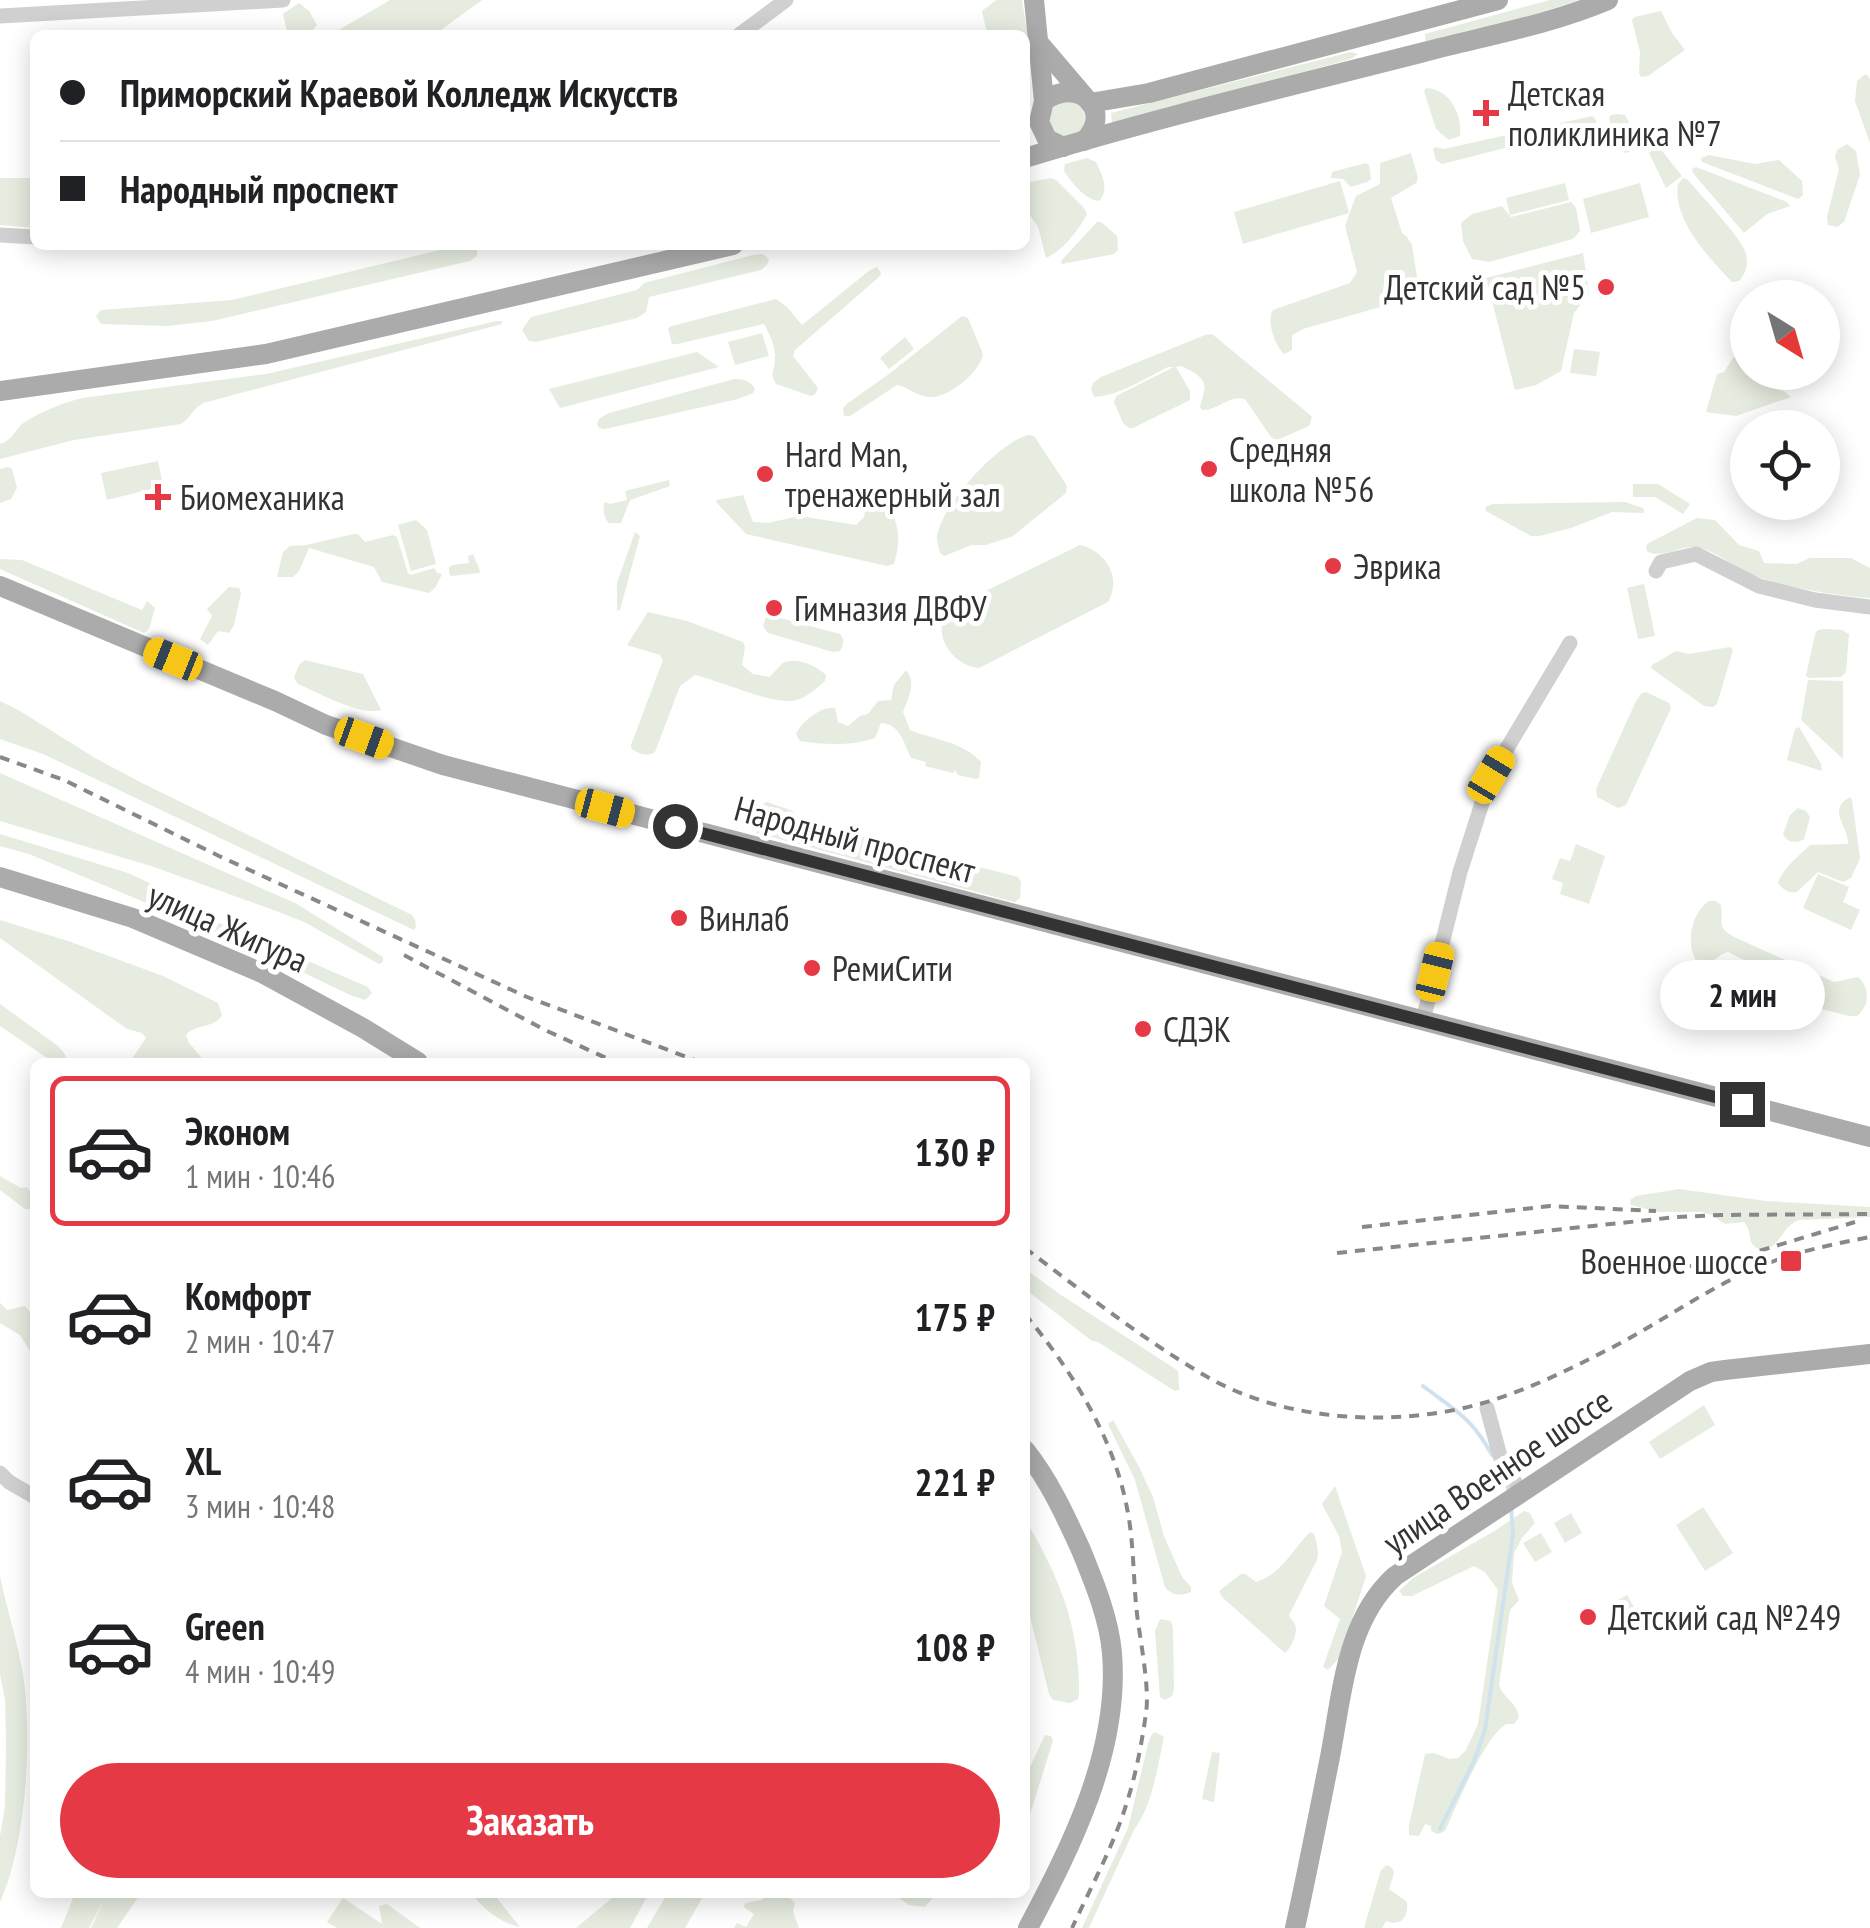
<!DOCTYPE html>
<html lang="ru">
<meta charset="utf-8">
<style>
body{margin:0;font-family:"PT Sans Narrow",sans-serif;background:#f2f2f2;color:#202124;height:100vh;display:flex;flex-direction:column;font-size:38px;white-space:nowrap}
*{box-sizing:border-box;margin:0}
p{font-size:32px;color:#757577}
.icon{flex:none;width:55px;height:55px;fill:none;stroke:currentColor;stroke-width:2;stroke-linecap:round;stroke-linejoin:round}
.map{position:relative;flex:1;overflow:hidden}
.details{position:absolute;left:30px;top:1058px;width:1000px;height:840px;display:flex;flex-direction:column;background:#fff;border-radius:15px;box-shadow:0 5px 25px #0003}
.details>*{flex:none}
.hud{position:absolute;left:30px;top:30px;width:1000px;height:220px;border-radius:15px;box-shadow:0 5px 25px #0003;display:grid;align-content:center;height:220px;padding:0 30px;background:#fff}
.needle{width:65px;rotate:143deg}
.fabs{position:absolute;left:1730px;top:280px;display:grid;gap:20px}
.fabs a{display:grid;place-items:center;width:110px;height:110px;border-radius:50%;background:#fff;box-shadow:0 5px 25px #0003;font-size:50px}
.end{position:absolute;width:45px;height:45px;margin:-22px;border:12px solid #333;background:#fff;box-shadow:0 0 0 5px #fff}
.from{border-radius:50%}
.bubble{position:absolute;height:70px;border-radius:35px;background:#fff;box-shadow:0 5px 25px #0003;font-size:32px;font-weight:800;line-height:70px;text-align:center}
.car{position:absolute;width:30px;height:60px;margin:-30px -15px;border-radius:12px;box-shadow:0 0 8px 2px #0007;background:linear-gradient(#f5c518 24%,#345 0 40%,#f5c518 0 76%,#345 0 86%,#f5c518 0)}
.hud b{display:flex;align-items:center;gap:35px;height:95px;font-size:38px}
.hud b+b{border-top:2px solid #e0e0e0}
.hud i{width:25px;height:25px;background:#202124}
ul{padding:18px 0 0;list-style:none}
li{display:flex;align-items:center;gap:30px;height:150px;margin:0 20px 15px;padding:0 10px;border:5px solid transparent;border-radius:15px}
li div{flex:1}
li b{display:block;font-size:38px}
li em{font-style:normal;font-weight:800}
li.active{border-color:#e63946}
li>.icon{width:90px;height:90px;stroke-width:1.5}
.button{display:flex;gap:20px;margin-top:auto;padding:20px 30px}
.button a{flex:1;height:115px;border-radius:60px;background:#e63946;color:#fff;font-size:40px;font-weight:800;line-height:115px;text-align:center}
.map>svg:first-child{display:block}
.green{fill:#e6ecdf}
.lines{fill:none;stroke-linecap:round;stroke-linejoin:round}
.stream{stroke:#cfe2ee;stroke-width:4}
.minor{stroke:#d0d0d0;stroke-width:15}
.major{stroke:#ababab;stroke-width:20}
.rail{stroke:#888;stroke-width:4;stroke-dasharray:10 8;stroke-linecap:butt}
.route{stroke:#333;stroke-width:12}
.poi-dot{fill:#e63946;stroke:#fff;stroke-width:4}
.labels{text-anchor:middle;dominant-baseline:central;stroke-width:10;stroke-linejoin:round;paint-order:stroke}
.poi-label{font-size:35px;fill:#333;stroke:#fff;text-anchor:start}
.street-label{font-size:35px;fill:#333;stroke:#fff}
</style>
<div class="map">
<svg width="1870" height="1928" viewBox="0 0 1870 1928">
<rect width="100%" height="100%" fill="#fff"/>
<g class="green">
<polygon points="390,0 482,0 434,35 330,35"/>
<polygon points="996,0 1022,0 1029,44 1027,50 1025,51 1025,35 994,35 986,29 982,11"/>
<polygon points="1550,0 1579,0 1518,20 1426,44 1425,34"/>
<polygon points="299,3 309,11 317,25 308,35 288,35 283,14"/>
<polygon points="1661,11 1672,33 1685,50 1648,76 1641,77 1639,73 1640,52 1632,20 1635,17"/>
<polygon points="1351,52 1358,54 1351,59 1112,124 1111,113"/>
<polygon points="1864,75 1867,75 1870,79 1870,143 1855,101 1857,81"/>
<path d="M1426 88C1450 89 1462 114 1460 136L1449 140 1436 129 1424 91Z"/>
<circle cx="1067" cy="119" r="18"/>
<polygon points="1619,114 1625,115 1640,143 1638,148 1626,153 1617,148 1609,118 1611,115"/>
<polygon points="1592,116 1596,120 1596,125 1442,164 1436,160 1433,149 1435,147 1444,149"/>
<polygon points="1847,144 1856,151 1860,175 1844,222 1837,227 1828,225 1827,217 1839,169 1835,157 1837,150"/>
<polygon points="1658,146 1682,176 1666,188 1649,153"/>
<path d="M1411 153 1418 178 1416 183 1391 198 1402 233 1407 237 1412 245 1419 290 1418 294 1405 300 1303 329 1292 335V350L1284 354C1275 345 1266 322 1273 310L1350 283 1357 272 1345 226 1356 196 1380 184V163Z"/>
<polygon points="1709,155 1755,164 1779,160 1802,181 1803,195 1798,199 1702,162 1701,158"/>
<path d="M1087 158 1096 162C1102 175 1110 190 1099 201 1084 199 1072 183 1064 171L1065 164Z"/>
<polygon points="1366,163 1369,165 1371,179 1367,182 1351,187 1343,179 1331,178 1332,172"/>
<polygon points="1696,167 1787,202 1790,206 1767,214 1744,233 1693,173 1692,169"/>
<polygon points="0,178 35,178 35,228 0,225"/>
<path d="M1051 178 1056 180 1084 208 1087 214C1079 230 1062 251 1046 258L1038 227 1025 208V183Z"/>
<path d="M1683 178 1688 180C1701 196 1739 235 1745 251 1749 263 1747 272 1739 281L1732 282C1709 258 1672 219 1678 184Z"/>
<polygon points="1340,181 1349,213 1243,244 1234,212"/>
<polygon points="1565,183 1569,200 1510,215 1506,198"/>
<polygon points="1640,183 1649,217 1591,233 1583,199"/>
<polygon points="1571,202 1576,208 1580,231 1573,239 1489,262 1472,259 1463,241 1461,223 1472,214 1502,206 1511,217"/>
<polygon points="1097,222 1101,222 1117,236 1118,250 1114,254 1062,264 1061,261"/>
<polygon points="461,245 477,247 477,256 470,261 212,321 167,326 101,324 96,316 101,310 232,300"/>
<polygon points="1583,253 1589,293 1574,313 1561,371 1536,385 1515,390 1486,278"/>
<polygon points="763,254 769,259 767,265 761,270 649,297 646,312 637,318 536,342 529,341 522,330 531,317 637,290 644,283 753,255"/>
<path d="M877 267 881 273 879 277 795 350 793 356 818 388 815 394 811 396 776 384C769 371 775 372 775 358 776 347 769 333 764 324L677 344H672L668 328 672 326 776 299 787 307 802 325 870 270Z"/>
<path d="M962 316 968 318 970 323 983 354C981 371 947 400 928 397 917 396 908 387 897 385L850 416H844L843 408 848 403 889 374Z"/>
<path d="M497 321H502V324L203 403C192 409 191 418 181 424L74 440 0 459V444C14 440 14 429 25 422 42 411 63 403 82 398L266 374Z"/>
<polygon points="762,333 769,356 735,365 728,342"/>
<path d="M1212 334 1309 414 1312 417 1309 426 1277 440 1271 437 1245 399C1228 395 1218 411 1202 410L1200 407C1201 402 1203 397 1204 392 1208 378 1192 371 1181 366L1176 367 1190 391V400L1133 428H1129L1123 423 1114 402 1116 396 1174 367H1168C1145 378 1119 396 1094 397L1091 389 1093 383 1101 377 1205 335Z"/>
<polygon points="905,337 914,349 889,369 880,358"/>
<polygon points="1574,349 1600,352 1596,376 1570,373"/>
<polygon points="697,352 719,367 560,408 549,389"/>
<polygon points="1735,355 1747,364 1748,372 1759,373 1791,397 1736,416 1706,412 1717,374 1724,372"/>
<path d="M734 379C743 379 750 380 755 389L753 393 738 399 605 429 599 428 597 424 599 419 609 413Z"/>
<path d="M1028 435 1034 436 1067 486 1066 493 1013 536 986 545H972L944 556 940 553C939 549 937 543 937 538 939 507 998 443 1028 435Z"/>
<polygon points="158,461 163,486 107,500 101,473"/>
<polygon points="9,467 12,469 17,488 11,499 0,503 0,469"/>
<path d="M669 480 670 486 630 500 621 523H609C604 519 602 507 605 502L610 504 627 500 625 491Z"/>
<polygon points="1633,484 1658,484 1690,504 1683,514 1655,497 1633,497"/>
<path d="M870 489 875 490C896 515 904 530 894 564L887 566 746 534 716 502 717 500 743 495 753 522 768 523 799 516 856 525 864 517Z"/>
<polygon points="1625,502 1643,508 1644,511 1643,513 1612,512 1571,528 1539,536 1531,536 1486,511 1485,507 1493,504"/>
<path d="M1697 518 1715 520 1739 545 1759 551 1764 563 1796 564 1810 558H1851L1870 568V598C1837 596 1787 588 1756 576 1736 569 1720 553 1700 548 1682 543 1666 559 1648 552L1646 549 1647 544Z"/>
<polygon points="416,520 427,530 436,564 411,571 398,525"/>
<polygon points="635,532 640,536 620,610 617,611 617,583"/>
<polygon points="354,534 358,534 365,542 393,535 397,537 408,573 411,575 434,568 437,573 442,574 435,588 429,593 382,582 374,567 309,548 299,571 293,577 277,577 283,552 290,546 306,545"/>
<path d="M1080 545C1106 551 1122 578 1108 602L979 668C951 665 930 633 949 609Z"/>
<polygon points="473,554 480,571 479,573 451,576 449,573 449,567 452,565 469,563 468,556"/>
<polygon points="0,559 22,560 142,610 147,601 155,608 149,629 144,633 0,569"/>
<polygon points="1644,584 1655,636 1638,639 1627,588"/>
<polygon points="229,587 239,588 241,593 234,625 229,633 218,631 208,645 200,639 212,616 207,609"/>
<path d="M648 612 687 621 743 642 745 647 742 665 753 674 770 677C771 675 782 664 783 663 796 656 817 666 826 675L825 681C816 689 803 701 790 701 767 702 720 681 695 675L680 686 655 752C647 757 638 754 631 748V745L663 660 660 655 627 645Z"/>
<path d="M769 615 840 634C845 640 844 644 840 651L833 652 768 633 763 626 766 617Z"/>
<polygon points="1826,629 1842,630 1849,634 1846,672 1841,677 1809,678 1806,676 1815,634 1818,630"/>
<polygon points="1730,647 1733,650 1717,704 1713,707 1704,706 1651,668 1652,665 1676,651 1689,654"/>
<path d="M305 660 363 674 381 710C359 716 319 693 298 684L294 678 299 665Z"/>
<path d="M906 670C917 683 908 698 903 712L910 730C934 740 962 741 981 762L979 778 976 779 958 775 955 770 953 773 925 766 926 762 911 758C904 743 900 724 881 723L875 738C852 746 825 745 800 741L796 734C802 721 822 706 835 708L838 722 848 726 860 716 868 714 878 701 891 700 894 685Z"/>
<polygon points="1808,680 1843,681 1843,759 1801,720"/>
<polygon points="1646,692 1669,703 1671,708 1626,805 1618,808 1597,797 1596,789 1637,699 1642,693"/>
<polygon points="0,701 20,711 95,758 144,784 412,915 415,920 416,927 414,930 43,754 0,739"/>
<polygon points="1799,727 1821,764 1822,771 1787,760 1795,729"/>
<polygon points="0,773 295,903 383,957 383,962 379,964 304,922 279,912 151,866 0,821"/>
<path d="M1850 797 1852 800 1860 858 1851 878 1843 882 1818 872 1797 892C1790 894 1781 889 1778 882 1785 866 1798 857 1810 845L1848 844C1849 826 1826 810 1850 797Z"/>
<polygon points="767,802 793,811 803,821 1018,877 1021,882 1020,898 1015,902 1010,901 757,833 754,828 764,803"/>
<path d="M1798 808 1806 811 1810 817 1804 839C1797 844 1787 843 1783 834L1790 815Z"/>
<polygon points="0,834 128,873 208,910 215,921 368,987 372,993 365,1000 350,995 259,951 208,931 137,899 29,854 0,846"/>
<polygon points="1576,844 1605,856 1589,904 1560,894 1563,883 1552,879 1560,858 1570,861"/>
<polygon points="1818,874 1849,887 1843,902 1860,910 1851,930 1803,908"/>
<path d="M1709 901H1716L1721 905C1724 923 1715 926 1734 937L1834 982 1858 977C1870 987 1870 1006 1857 1016H1849L1791 1001 1753 981 1744 960 1728 952 1722 954 1708 965 1697 962C1685 944 1691 913 1709 901Z"/>
<path d="M0 920 68 941 163 976 218 1003 222 1015C214 1029 196 1023 186 1035L189 1043 205 1062H130L146 1038 142 1033 127 1029 0 938Z"/>
<polygon points="0,1004 58,1046 64,1053 68,1062 53,1062 0,1026"/>
<polygon points="0,1176 21,1188 27,1187 35,1199 35,1209 25,1209 0,1190"/>
<path d="M1679 1189 1766 1201 1870 1207V1217L1799 1220C1782 1226 1781 1246 1764 1250 1744 1247 1754 1232 1744 1222L1725 1224 1712 1215 1702 1212H1659L1631 1205 1630 1200 1636 1196Z"/>
<path d="M1025 1269 1061 1295 1177 1370C1180 1377 1177 1382 1180 1389L1175 1391 1098 1342 1092 1341 1025 1289Z"/>
<path d="M0 1303 7 1310 25 1306C39 1320 35 1339 35 1359L20 1335 0 1323Z"/>
<polygon points="1704,1405 1715,1425 1660,1459 1649,1442"/>
<path d="M1113 1420 1139 1467 1153 1497 1164 1536 1182 1577 1191 1587V1592C1182 1596 1171 1596 1165 1587L1135 1480 1108 1424Z"/>
<polygon points="1335,1486 1366,1576 1340,1657 1328,1670 1323,1667 1340,1619 1324,1606 1342,1552 1339,1536 1322,1504"/>
<polygon points="1703,1507 1733,1553 1705,1571 1676,1525"/>
<path d="M1524 1511 1530 1513 1535 1523 1522 1538 1514 1553 1512 1583 1519 1600 1510 1610 1499 1685C1503 1698 1517 1702 1519 1717L1514 1724C1506 1724 1506 1723 1500 1729 1480 1748 1457 1805 1445 1831L1438 1834 1431 1831V1826L1425 1824 1419 1836 1409 1835V1825L1425 1754 1434 1753 1449 1759 1458 1758 1466 1750 1478 1724 1498 1590 1485 1572 1474 1566 1412 1596H1403L1399 1591 1413 1578 1496 1530Z"/>
<polygon points="1571,1513 1582,1533 1565,1543 1554,1523"/>
<path d="M1025 1519C1059 1577 1079 1624 1079 1692L1078 1699 1070 1703 1053 1700 1049 1694 1025 1596Z"/>
<path d="M1310 1532 1314 1534C1317 1543 1319 1551 1317 1560L1289 1615C1290 1619 1294 1621 1295 1625 1299 1633 1290 1649 1285 1653L1222 1597 1219 1591 1241 1574H1245L1256 1582C1282 1574 1292 1550 1310 1532Z"/>
<polygon points="1541,1533 1552,1552 1535,1562 1523,1543"/>
<path d="M0 1576C7 1611 19 1646 24 1681 32 1743 26 1844 0 1902V1836L5 1806 6 1742 5 1700 0 1674Z"/>
<polygon points="1627,1595 1638,1614 1621,1624 1609,1605"/>
<polygon points="1160,1619 1171,1621 1173,1629 1174,1689 1172,1696 1165,1700 1160,1697 1155,1631"/>
<path d="M1155 1732 1164 1737C1157 1768 1153 1804 1134 1830L1089 1928H1082L1128 1828 1148 1744 1152 1734Z"/>
<polygon points="1045,1735 1051,1736 1053,1741 1025,1830 1025,1778"/>
<polygon points="1212,1752 1220,1753 1214,1802 1202,1799"/>
<path d="M1387 1865 1392 1868 1394 1873 1389 1889 1407 1902C1409 1917 1401 1927 1386 1921L1382 1928H1364L1381 1870Z"/>
<polygon points="75,1893 141,1893 117,1928 91,1928 105,1898 89,1928 61,1928"/>
<path d="M471 1893H493L520 1927C502 1924 482 1908 471 1893Z"/>
<polygon points="618,1893 649,1893 630,1928 576,1928"/>
<polygon points="668,1893 705,1893 685,1928 647,1928"/>
<polygon points="768,1893 785,1893 795,1903 793,1911 799,1928 734,1928 737,1923 746,1927 754,1914 744,1907 745,1903 762,1900"/>
<polygon points="892,1893 892,1892 937,1893 925,1907 909,1905"/>
<polygon points="343,1898 382,1924 379,1906 387,1904 420,1928 337,1928 327,1922"/>
</g>
<g class="lines">
<g class="stream">
<path d="M1423 1386C1455 1410 1472 1418 1492 1455"/>
<polyline points="1501,1472 1509,1491"/>
<polyline points="1440,1829 1474,1761 1485,1730 1513,1534 1511,1506"/>
</g>
<g class="minor">
<polyline points="0,16 283,0"/>
<polyline points="739,35 786,0"/>
<polyline points="0,235 35,237"/>
<polyline points="1656,571 1661,562 1696,554 1759,586 1815,600 1870,607"/>
<polyline points="1423,1020 1460,872 1491,775 1570,643"/>
<polyline points="1487,1408 1500,1456 1521,1493"/>
<polyline points="0,1473 9,1482 35,1497"/>
</g>
<g class="major">
<polyline points="1034,0 1044,101"/>
<polyline points="1038,42 1084,96"/>
<polyline points="1090,103 1149,93 1498,0"/>
<path d="M1063 147 1047 139 1039 122 1044 101C1080 75 1114 113 1084 141"/>
<path d="M1025 158C1156 118 1291 86 1424 52 1485 36 1549 25 1608 0"/>
<polyline points="0,391 266,354 733,245"/>
<polyline points="0,586 275,701 326,725 443,765 1870,1137"/>
<polyline points="0,877 133,918 262,973 363,1028 418,1062"/>
<path d="M1025 1450C1049 1480 1065 1515 1081 1550 1094 1582 1109 1618 1112 1653 1120 1750 1072 1845 1028 1928"/>
<path d="M1295 1928C1307 1873 1318 1817 1329 1762 1342 1699 1344 1622 1395 1576L1690 1381 1711 1372 1725 1370 1870 1354"/>
</g>
<g class="rail">
<polyline points="0,757 64,780 219,856 527,997 700,1062"/>
<polyline points="404,955 545,1030 615,1062"/>
<polyline points="1362,1227 1550,1206 1656,1211"/>
<path d="M1025 1248C1083 1292 1141 1338 1204 1375 1283 1422 1396 1428 1483 1403 1529 1390 1572 1368 1615 1346 1659 1323 1701 1293 1747 1272 1786 1254 1828 1245 1870 1237"/>
<polyline points="1337,1253 1677,1217 1721,1215 1870,1214"/>
<polyline points="1636,1273 1706,1264 1739,1257 1855,1222"/>
<path d="M1025 1314C1071 1370 1113 1435 1127 1508 1134 1542 1133 1579 1137 1614 1140 1639 1150 1689 1146 1713 1142 1742 1136 1774 1127 1802 1114 1845 1091 1887 1072 1928"/>
</g>
</g>
<g class="lines">
<polyline class="route" points="675,826 1742,1104"/>
</g>
<g class="poi-dot">
<path d="M1481 98h10v10h10v10h-10v10h-10v-10h-10v-10h10z"/>
<circle cx="1606" cy="287" r="10"/>
<circle cx="1209" cy="469" r="10"/>
<circle cx="765" cy="474" r="10"/>
<path d="M153 482h10v10h10v10h-10v10h-10v-10h-10v-10h10z"/>
<circle cx="1333" cy="566" r="10"/>
<circle cx="774" cy="608" r="10"/>
<circle cx="679" cy="918" r="10"/>
<circle cx="812" cy="968" r="10"/>
<circle cx="1143" cy="1029" r="10"/>
<rect x="1779" y="1249" width="24" height="24" rx="5"/>
<circle cx="1588" cy="1617" r="10"/>
</g>
<g class="labels">
<g class="poi-label">
<text x="1508" y="93">Детская<tspan x="1508" dy="40">поликлиника №7</tspan></text>
<text x="1586" y="287" text-anchor="end">Детский сад №5</text>
<text x="1229" y="449">Средняя<tspan x="1229" dy="40">школа №56</tspan></text>
<text x="785" y="454">Hard Man,<tspan x="785" dy="40">тренажерный зал</tspan></text>
<text x="180" y="497">Биомеханика</text>
<text x="1353" y="566">Эврика</text>
<text x="794" y="608">Гимназия ДВФУ</text>
<text x="699" y="918">Винлаб</text>
<text x="832" y="968">РемиСити</text>
<text x="1163" y="1029">СДЭК</text>
<text x="1768" y="1261" text-anchor="end">Военное шоссе</text>
<text x="1608" y="1617">Детский сад №249</text>
</g>
<g class="street-label">
<text transform="translate(855 839) rotate(15)">Народный проспект</text>
<text transform="translate(228 927) rotate(24)">улица Жигура</text>
<text transform="translate(1497 1471) rotate(-34)">улица Военное шоссе</text>
</g>
</g>
</svg>
<div class="fabs">
<a><svg class="needle" viewBox="-14 -14 28 28"><path d="M0-13l5 13h-10z" fill="#e53935"/><path d="M0 13l5-13h-10z" fill="#757577"/></svg></a>
<a><svg class="icon" aria-label="locate" viewBox="0 0 24 24"><circle cx="12" cy="12" r="6"/><path d="M12 2v4M12 18v4M2 12h4M18 12h4"/></svg></a>
</div>
<i class="end from" style="left:675px;top:826px"></i>
<i class="end" style="left:1742px;top:1104px"></i>
<div class="bubble" style="left:1660px;top:960px;width:165px">2 мин</div>
<i class="car" style="left:173px;top:659px;rotate:292deg"></i>
<i class="car" style="left:364px;top:738px;rotate:110deg"></i>
<i class="car" style="left:1491px;top:775px;rotate:31deg"></i>
<i class="car" style="left:605px;top:808px;rotate:105deg"></i>
<i class="car" style="left:1435px;top:972px;rotate:14deg"></i>
<div class="hud">
<b><i class="from"></i>Приморский Краевой Колледж Искусств</b>
<b><i></i>Народный проспект</b>
</div>
<section class="details">
<ul>
<li class="active"><svg class="icon" aria-label="car" viewBox="0 0 24 24"><path d="M5 17H2v-5l4-1 3-4h7l3 4 3 1v5h-3M9 17h6M6 11h13"/><circle cx="7" cy="17" r="2"/><circle cx="17" cy="17" r="2"/></svg><div><b>Эконом</b><p>1 мин · 10:46</p></div><em>130 ₽</em></li>
<li><svg class="icon" aria-label="car" viewBox="0 0 24 24"><path d="M5 17H2v-5l4-1 3-4h7l3 4 3 1v5h-3M9 17h6M6 11h13"/><circle cx="7" cy="17" r="2"/><circle cx="17" cy="17" r="2"/></svg><div><b>Комфорт</b><p>2 мин · 10:47</p></div><em>175 ₽</em></li>
<li><svg class="icon" aria-label="car" viewBox="0 0 24 24"><path d="M5 17H2v-5l4-1 3-4h7l3 4 3 1v5h-3M9 17h6M6 11h13"/><circle cx="7" cy="17" r="2"/><circle cx="17" cy="17" r="2"/></svg><div><b>XL</b><p>3 мин · 10:48</p></div><em>221 ₽</em></li>
<li><svg class="icon" aria-label="car" viewBox="0 0 24 24"><path d="M5 17H2v-5l4-1 3-4h7l3 4 3 1v5h-3M9 17h6M6 11h13"/><circle cx="7" cy="17" r="2"/><circle cx="17" cy="17" r="2"/></svg><div><b>Green</b><p>4 мин · 10:49</p></div><em>108 ₽</em></li>
</ul>
<div class="button"><a>Заказать</a></div>
</section>
</div>
